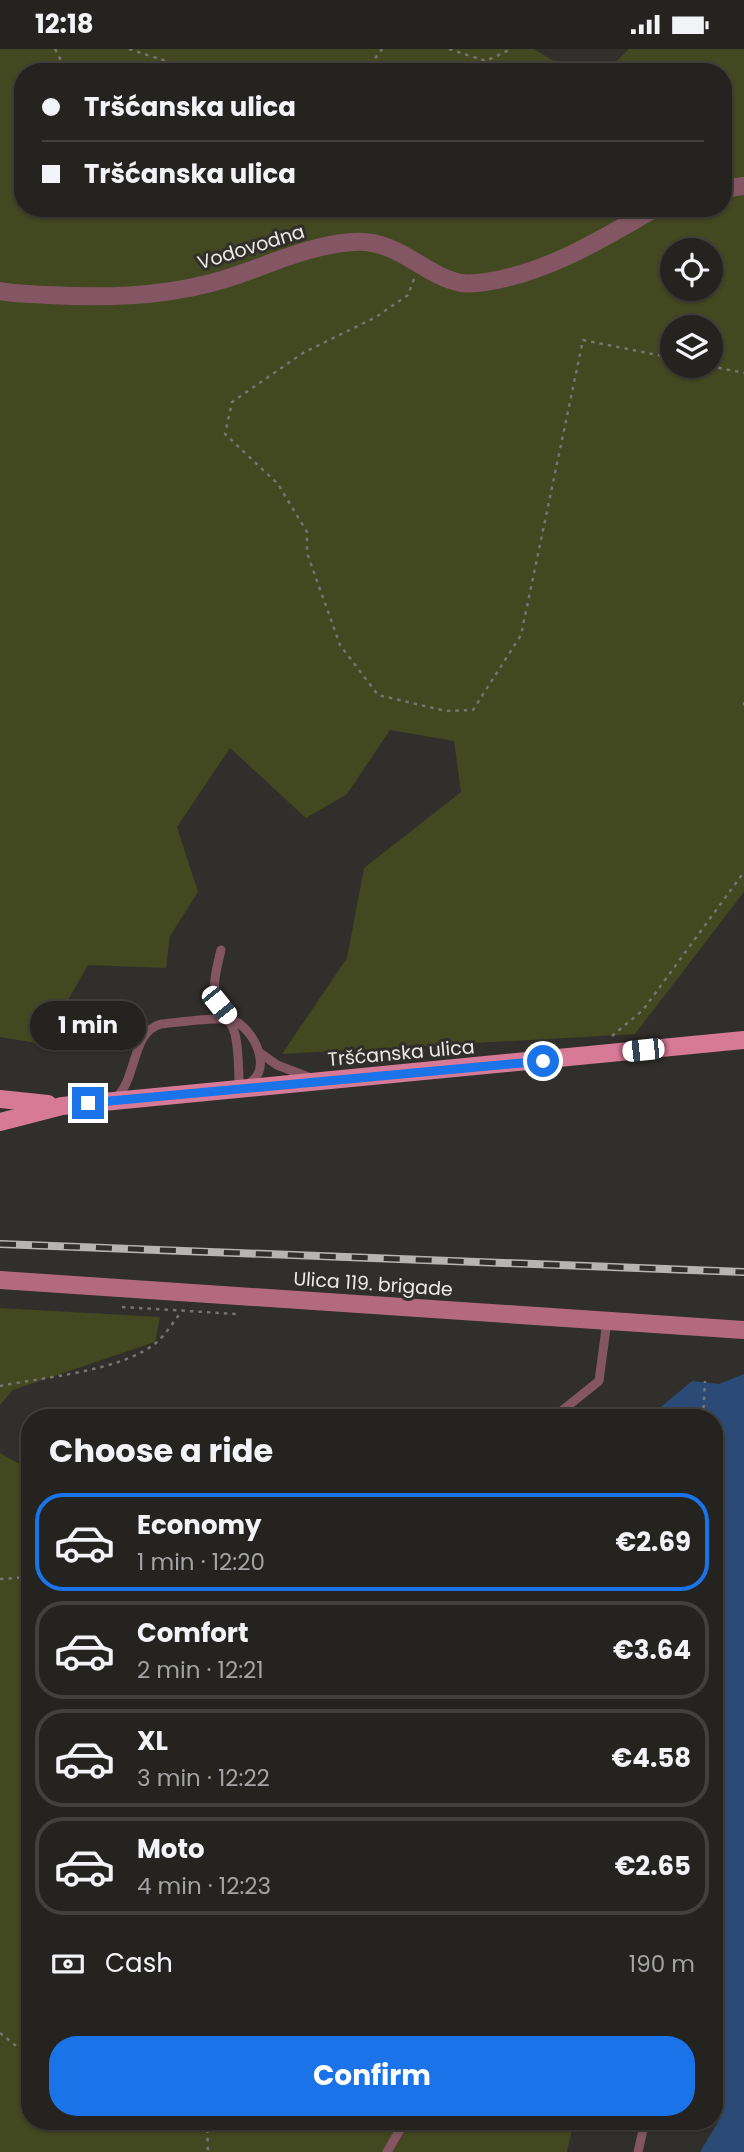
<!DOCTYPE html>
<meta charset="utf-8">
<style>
body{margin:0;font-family:Poppins,sans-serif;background:#2c2b29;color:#f1f3f6;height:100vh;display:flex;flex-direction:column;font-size:26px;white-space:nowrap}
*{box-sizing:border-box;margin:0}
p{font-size:23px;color:#a3a4a5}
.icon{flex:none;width:38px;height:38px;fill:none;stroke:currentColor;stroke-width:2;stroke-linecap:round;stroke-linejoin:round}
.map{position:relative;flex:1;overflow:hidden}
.side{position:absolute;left:21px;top:1360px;width:702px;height:721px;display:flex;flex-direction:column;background:#242320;border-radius:28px;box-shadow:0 2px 5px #0004,0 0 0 2px #41403e}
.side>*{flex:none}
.top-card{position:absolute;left:14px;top:14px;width:718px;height:154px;border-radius:28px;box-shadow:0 2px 5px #0004,0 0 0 2px #41403e;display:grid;align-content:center;height:154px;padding:0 28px;background:#242320}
.controls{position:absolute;left:660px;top:189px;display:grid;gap:14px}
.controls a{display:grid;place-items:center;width:63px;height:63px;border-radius:50%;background:#242320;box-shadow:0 2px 5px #0004,0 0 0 2px #41403e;font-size:35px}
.end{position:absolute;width:32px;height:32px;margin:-16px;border:9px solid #1a73e8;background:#fff;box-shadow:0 0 0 4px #fff}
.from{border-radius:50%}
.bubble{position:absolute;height:49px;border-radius:24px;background:#242320;box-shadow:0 2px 5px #0004,0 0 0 2px #41403e;font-size:23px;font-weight:700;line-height:49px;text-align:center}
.car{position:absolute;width:21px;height:42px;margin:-21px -10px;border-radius:9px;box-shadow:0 0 5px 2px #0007;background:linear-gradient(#fff 24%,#345 0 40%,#fff 0 76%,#345 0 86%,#fff 0)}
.top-card b{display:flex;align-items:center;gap:24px;height:66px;font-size:26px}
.top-card b+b{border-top:2px solid #41403e}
.top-card i{width:18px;height:18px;background:#f1f3f6}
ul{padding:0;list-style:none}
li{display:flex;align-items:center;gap:21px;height:98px;margin:0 14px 10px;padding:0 14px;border:4px solid #41403e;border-radius:28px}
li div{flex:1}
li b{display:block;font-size:26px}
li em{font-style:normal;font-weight:700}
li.selected{border-color:#1a73e8}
li>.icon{width:63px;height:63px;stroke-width:1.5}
h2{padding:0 28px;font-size:32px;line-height:84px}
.pay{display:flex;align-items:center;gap:18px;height:77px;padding:0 28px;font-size:26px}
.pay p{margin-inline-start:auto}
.button{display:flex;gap:14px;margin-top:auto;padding:14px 28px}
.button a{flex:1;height:80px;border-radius:28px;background:#1a73e8;color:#fff;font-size:28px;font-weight:700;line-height:80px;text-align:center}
.status{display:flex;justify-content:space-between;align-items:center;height:49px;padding:0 35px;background:#242320;direction:ltr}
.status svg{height:19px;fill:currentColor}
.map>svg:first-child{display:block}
.green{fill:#424820;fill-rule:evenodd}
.water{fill:#2b4b76}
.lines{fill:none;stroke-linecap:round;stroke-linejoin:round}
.path{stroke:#757470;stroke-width:2.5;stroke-dasharray:3.5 5;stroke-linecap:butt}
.service{stroke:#845664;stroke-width:9}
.minor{stroke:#845664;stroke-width:18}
.secondary{stroke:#b36a81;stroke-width:18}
.primary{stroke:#d77a98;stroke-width:18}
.rail-casing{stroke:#b6b5b2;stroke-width:8}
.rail{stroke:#302f2b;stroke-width:5;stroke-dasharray:16;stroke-linecap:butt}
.route{stroke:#1a73e8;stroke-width:9}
.labels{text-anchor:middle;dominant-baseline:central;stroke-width:6;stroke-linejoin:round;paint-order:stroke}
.street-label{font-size:19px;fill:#ebeae7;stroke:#302f2b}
</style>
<div class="status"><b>12:18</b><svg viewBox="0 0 49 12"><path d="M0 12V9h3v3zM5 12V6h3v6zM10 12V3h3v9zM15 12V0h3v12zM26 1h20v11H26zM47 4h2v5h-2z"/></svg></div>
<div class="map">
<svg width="744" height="2103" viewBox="0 0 744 2103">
<rect width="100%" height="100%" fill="#302f2b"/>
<g class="green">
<path d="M0 0H534L572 23H23V159H723V23H605L629 0H744V843L635 985 282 1005 347 909 364 819 461 743 454 692 390 681 347 745 306 769 230 699 177 778 198 843 170 887 166 919 88 916 43 995 0 988ZM672 201H710V240H672ZM672 278H710V317H672Z"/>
<polygon points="0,1259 160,1268 155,1293 13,1341 0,1356"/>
<polygon points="0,1404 30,1421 30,2072 574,2072 567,2103 0,2103"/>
</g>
<polygon class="water" points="744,1325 744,2103 700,2103 718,2073 724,1984 714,1969 714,1368 649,1368 692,1332 719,1335"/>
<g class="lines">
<g class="path">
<polyline points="55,0 67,23"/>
<polyline points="129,0 169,13 209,23"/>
<polyline points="449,0 486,12 511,0"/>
<polyline points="365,23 382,0"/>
<polyline points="414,230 408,246 376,268 303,304 232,353 225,385 278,435 307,483 307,504 340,596 378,646 446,662 473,661 521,586 583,291 672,309"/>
<polyline points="710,317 744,324"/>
<polyline points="744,653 744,660"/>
<polyline points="612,987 643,961 744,823"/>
<polyline points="122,1258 237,1265"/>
<path d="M0 1337C44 1328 123 1322 157 1293 166 1285 174 1272 181 1263"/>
<polyline points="703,1368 705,1332"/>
<polyline points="0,1530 30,1528"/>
<polyline points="30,1783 27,1786 30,1811"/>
<polyline points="0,1984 30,2008"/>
<polyline points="207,2072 208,2103"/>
</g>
<g class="service">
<path d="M221 901C217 918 210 940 219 956 225 967 231 971 235 985 239 1003 239 1022 239 1040"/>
<polyline points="260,1004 277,1016 311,1029"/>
<path d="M116 1049C138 1028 131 983 161 975 175 974 221 967 232 971 246 976 258 994 260 1009 262 1022 257 1029 247 1036"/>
<polyline points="554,1368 599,1332 607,1272"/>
<polyline points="387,2103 405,2072"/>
<polyline points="638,2103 645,2072"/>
</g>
<g class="minor">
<polyline points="723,140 744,137"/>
<path d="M0 242C16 245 32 245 48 246 103 249 157 248 211 234 258 222 304 196 353 193 399 190 422 226 461 234 473 236 486 233 497 231 557 219 604 188 656 159"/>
</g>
<polyline class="secondary" points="0,1231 744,1281"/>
<g class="primary">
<polyline points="0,1050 48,1055"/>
<polyline points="0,1073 62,1057 744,991"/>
</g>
<g class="rail-casing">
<polyline id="rail" points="0,1195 744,1223"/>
</g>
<use href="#rail" class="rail"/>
</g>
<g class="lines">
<polyline class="route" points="88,1054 543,1012"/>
</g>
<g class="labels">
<g class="street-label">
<text transform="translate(251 198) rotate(-17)">Vodovodna</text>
<text transform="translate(401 1004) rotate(-5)">Tršćanska ulica</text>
<text transform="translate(373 1235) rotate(4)">Ulica 119. brigade</text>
</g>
</g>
</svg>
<div class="controls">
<a><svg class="icon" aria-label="locate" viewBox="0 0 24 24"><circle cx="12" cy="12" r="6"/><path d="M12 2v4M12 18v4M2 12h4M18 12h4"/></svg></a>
<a><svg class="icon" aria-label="layers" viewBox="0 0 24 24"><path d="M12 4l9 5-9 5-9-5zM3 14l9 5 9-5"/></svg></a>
</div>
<i class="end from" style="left:543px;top:1012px"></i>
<i class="end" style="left:88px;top:1054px"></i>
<div class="bubble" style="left:30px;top:952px;width:116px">1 min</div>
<i class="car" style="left:219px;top:956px;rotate:141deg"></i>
<i class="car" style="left:643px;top:1001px;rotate:264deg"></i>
<div class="top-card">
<b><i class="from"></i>Tršćanska ulica</b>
<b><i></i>Tršćanska ulica</b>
</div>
<section class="side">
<h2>Choose a ride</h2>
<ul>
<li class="selected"><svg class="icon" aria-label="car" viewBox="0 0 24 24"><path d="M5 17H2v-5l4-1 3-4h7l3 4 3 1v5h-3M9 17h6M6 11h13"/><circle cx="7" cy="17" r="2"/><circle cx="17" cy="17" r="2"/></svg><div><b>Economy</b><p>1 min · 12:20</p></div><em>€2.69</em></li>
<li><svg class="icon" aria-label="car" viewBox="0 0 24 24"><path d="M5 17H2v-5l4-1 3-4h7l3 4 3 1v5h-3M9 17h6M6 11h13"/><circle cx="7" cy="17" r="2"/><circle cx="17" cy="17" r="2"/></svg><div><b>Comfort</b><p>2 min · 12:21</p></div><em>€3.64</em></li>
<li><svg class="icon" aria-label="car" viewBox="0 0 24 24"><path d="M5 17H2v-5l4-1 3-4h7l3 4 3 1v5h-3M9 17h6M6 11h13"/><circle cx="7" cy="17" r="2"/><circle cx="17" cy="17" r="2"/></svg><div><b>XL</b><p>3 min · 12:22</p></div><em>€4.58</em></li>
<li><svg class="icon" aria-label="car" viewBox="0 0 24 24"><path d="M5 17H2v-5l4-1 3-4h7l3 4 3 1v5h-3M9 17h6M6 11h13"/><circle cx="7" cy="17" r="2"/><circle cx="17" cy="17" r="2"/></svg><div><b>Moto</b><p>4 min · 12:23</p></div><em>€2.65</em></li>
</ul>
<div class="pay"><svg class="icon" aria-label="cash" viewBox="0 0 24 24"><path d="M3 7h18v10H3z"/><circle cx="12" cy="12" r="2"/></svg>Cash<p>190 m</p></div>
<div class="button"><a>Confirm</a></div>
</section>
</div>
